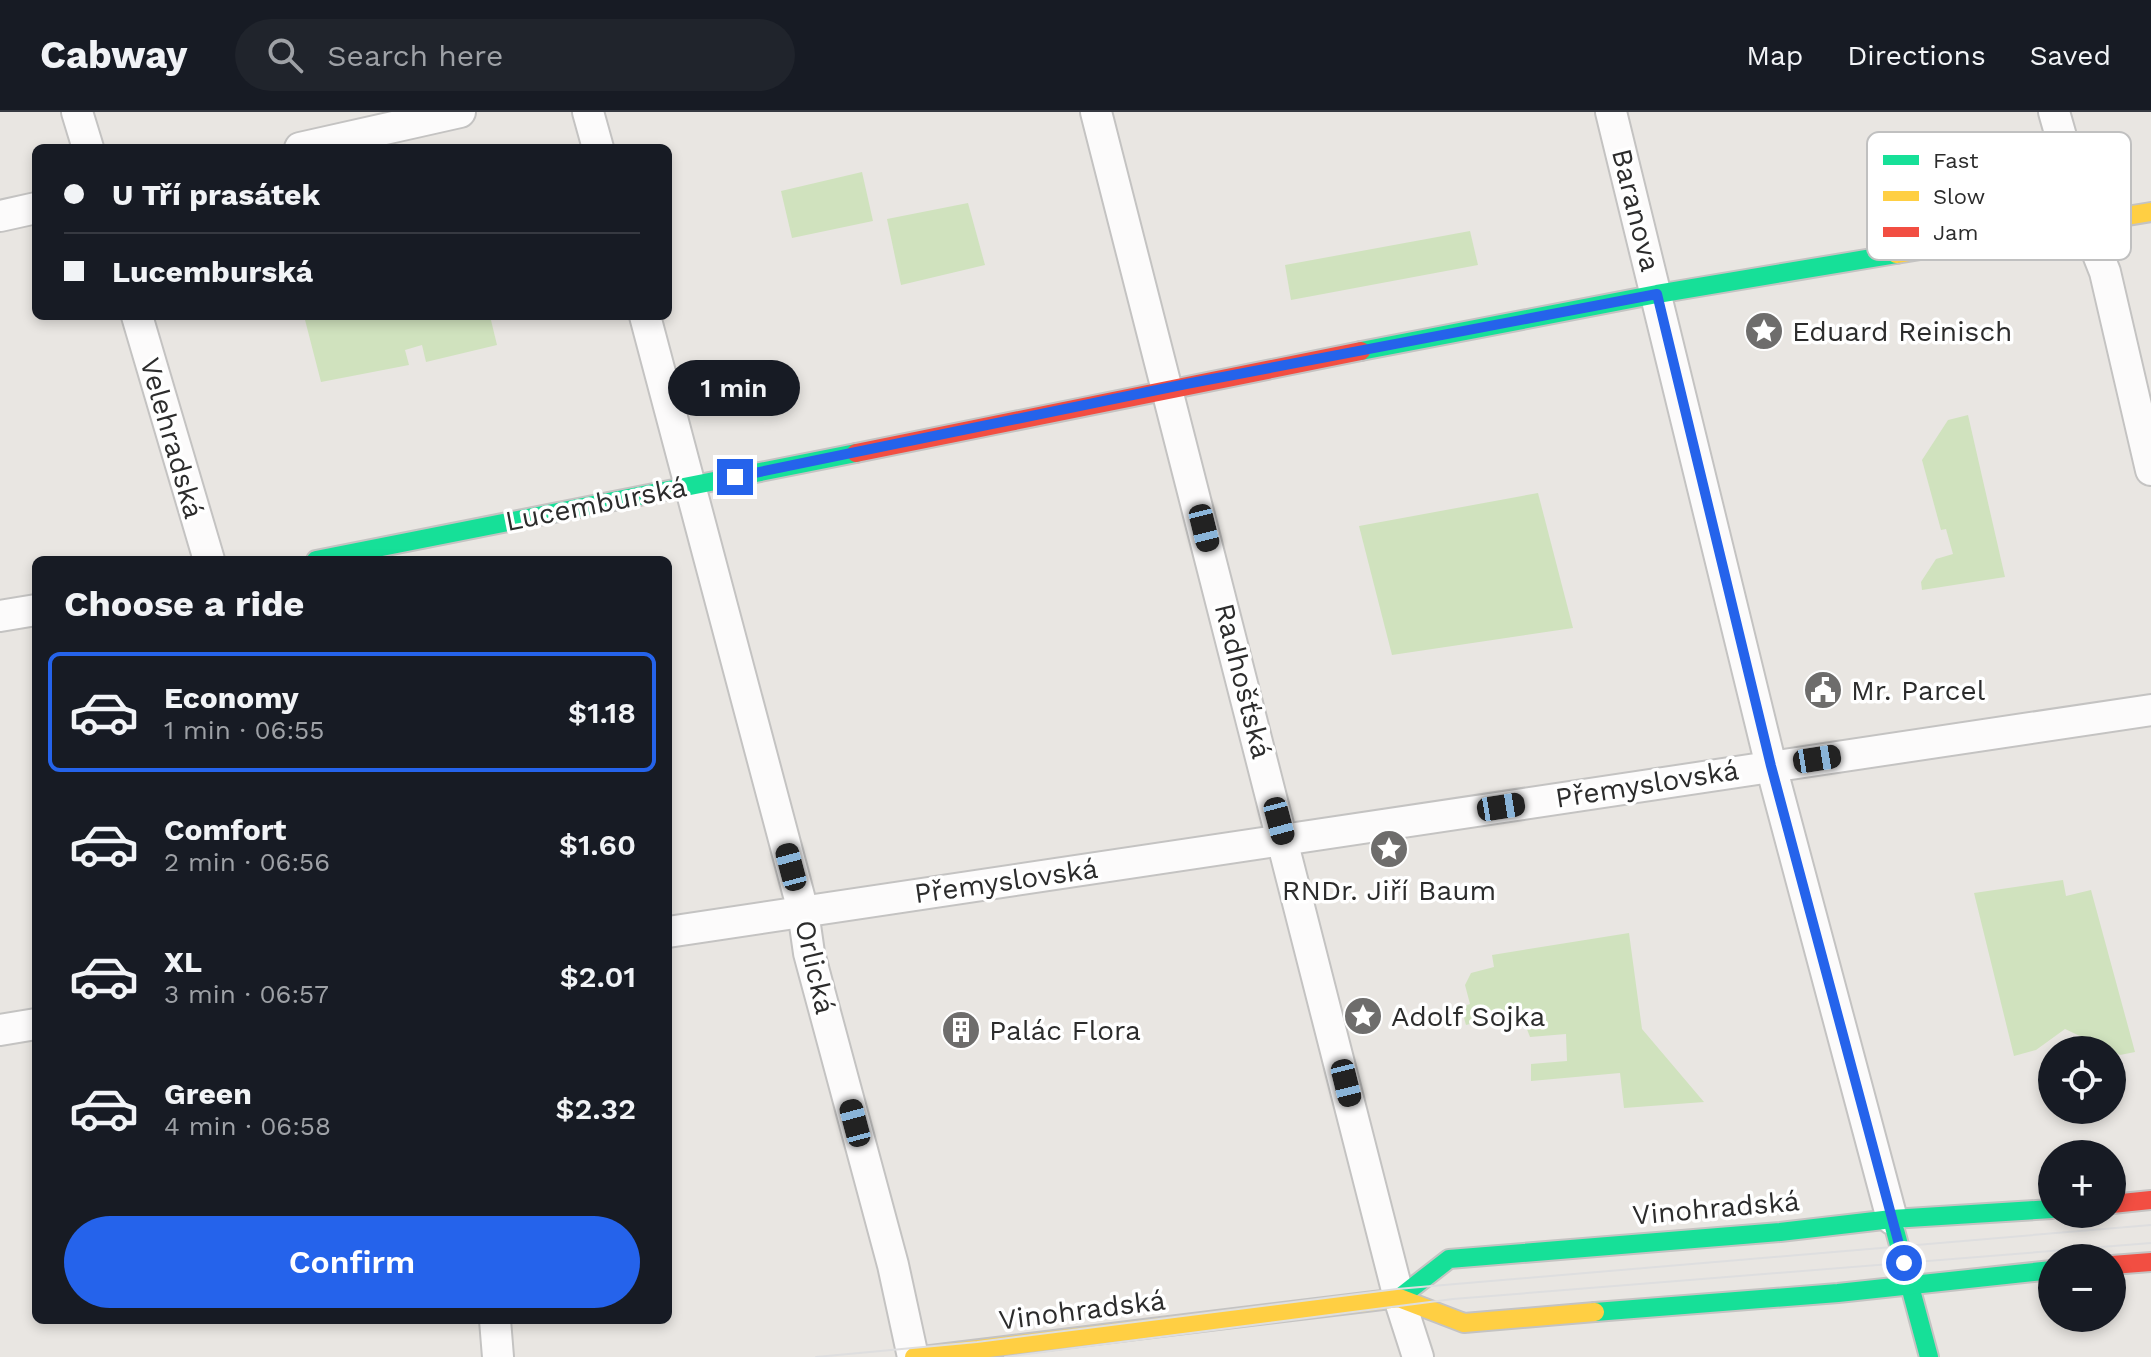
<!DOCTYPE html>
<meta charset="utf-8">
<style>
body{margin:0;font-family:"Work Sans",sans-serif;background:#20242c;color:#f1f3f6;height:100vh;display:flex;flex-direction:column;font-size:30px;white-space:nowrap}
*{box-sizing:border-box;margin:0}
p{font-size:26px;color:#9ea1a6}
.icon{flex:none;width:44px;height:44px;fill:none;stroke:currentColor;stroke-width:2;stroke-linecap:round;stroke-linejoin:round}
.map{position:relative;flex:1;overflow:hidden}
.panel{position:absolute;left:32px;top:444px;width:640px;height:768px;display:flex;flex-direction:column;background:#171b24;border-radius:12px;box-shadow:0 4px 12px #0003}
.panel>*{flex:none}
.top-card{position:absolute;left:32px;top:32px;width:640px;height:176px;border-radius:12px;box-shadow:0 4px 12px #0003;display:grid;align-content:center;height:176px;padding:0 32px;background:#171b24}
.buttons{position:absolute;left:2038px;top:924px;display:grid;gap:16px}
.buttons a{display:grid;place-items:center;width:88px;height:88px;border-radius:50%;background:#171b24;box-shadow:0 4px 12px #0003;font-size:40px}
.end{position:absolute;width:36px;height:36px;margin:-18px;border:10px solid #2563eb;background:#fff;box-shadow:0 0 0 4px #fff}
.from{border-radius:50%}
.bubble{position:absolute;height:56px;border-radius:28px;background:#171b24;box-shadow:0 4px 12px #0003;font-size:26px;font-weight:600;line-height:56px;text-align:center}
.car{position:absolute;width:24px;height:48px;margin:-24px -12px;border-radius:10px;box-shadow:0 0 6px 2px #0007;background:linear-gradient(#222 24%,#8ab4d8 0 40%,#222 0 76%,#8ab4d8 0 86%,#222 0)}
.top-card b{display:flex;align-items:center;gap:28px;height:76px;font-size:30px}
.top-card b+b{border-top:2px solid #363941}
.top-card i{width:20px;height:20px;background:#f1f3f6}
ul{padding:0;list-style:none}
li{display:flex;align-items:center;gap:24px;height:120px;margin:0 16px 12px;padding:0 16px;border:4px solid transparent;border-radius:12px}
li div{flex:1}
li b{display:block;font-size:30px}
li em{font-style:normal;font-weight:600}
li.current{border-color:#2563eb}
li>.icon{width:72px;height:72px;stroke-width:1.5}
h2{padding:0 32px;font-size:36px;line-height:96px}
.action{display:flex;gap:16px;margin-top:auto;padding:16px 32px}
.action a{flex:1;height:92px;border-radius:48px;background:#2563eb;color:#fff;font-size:32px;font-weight:600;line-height:92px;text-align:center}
header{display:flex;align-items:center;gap:48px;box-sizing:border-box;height:112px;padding:0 40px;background:#171b24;border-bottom:2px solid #363941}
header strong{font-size:38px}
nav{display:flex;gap:44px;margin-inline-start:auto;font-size:28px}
.search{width:560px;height:72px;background:#20242c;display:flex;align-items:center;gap:20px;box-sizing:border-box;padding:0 28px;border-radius:44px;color:#9ea1a6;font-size:30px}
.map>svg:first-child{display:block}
.green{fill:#d0e2be}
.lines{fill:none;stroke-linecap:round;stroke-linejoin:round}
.street-casing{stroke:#c4c3c2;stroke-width:34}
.fast-casing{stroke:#c4c3c2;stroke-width:22}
.slow-casing{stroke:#c4c3c2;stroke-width:22}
.jam-casing{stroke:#c4c3c2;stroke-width:22}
.street{stroke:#fcfbfb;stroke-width:30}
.fast{stroke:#16e098;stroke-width:18}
.slow{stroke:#ffcf43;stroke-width:18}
.jam{stroke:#f24e42;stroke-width:18}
.tram{stroke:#dededf;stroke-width:2}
.route{stroke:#2563eb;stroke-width:10}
.labels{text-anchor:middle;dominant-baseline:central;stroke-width:7;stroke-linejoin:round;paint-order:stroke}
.street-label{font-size:28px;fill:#2c2c2c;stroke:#fff}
.poi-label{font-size:28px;fill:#2c2c2c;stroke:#fff;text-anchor:start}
.key{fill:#fff;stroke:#c0c0c0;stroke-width:2}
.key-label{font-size:22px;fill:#2c2c2c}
</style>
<header>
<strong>Cabway</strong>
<div class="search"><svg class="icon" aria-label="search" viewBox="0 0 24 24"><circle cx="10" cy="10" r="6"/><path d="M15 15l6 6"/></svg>Search here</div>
<nav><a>Map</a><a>Directions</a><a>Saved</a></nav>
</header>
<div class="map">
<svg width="2151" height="1245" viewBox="0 0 2151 1245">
<rect width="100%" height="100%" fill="#e9e6e2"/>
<g class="green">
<polygon points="862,60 873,109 792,126 781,79"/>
<polygon points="968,91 985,153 901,173 887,107"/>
<polygon points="1470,119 1478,153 1291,188 1285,153"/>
<polygon points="304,204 490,204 497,233 426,250 422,233 405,238 409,253 321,270"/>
<polygon points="1968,303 2005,465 1922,478 1921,470 1936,447 1953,442 1946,417 1941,418 1922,348 1948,308"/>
<polygon points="1538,381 1573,516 1392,543 1359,414"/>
<polygon points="2063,768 2066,784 2091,778 2135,940 2120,943 2065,917 2036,938 2014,944 1974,781"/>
<polygon points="1629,821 1642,917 1704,990 1624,996 1620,961 1531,969 1531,952 1567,949 1566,922 1530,925 1520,899 1466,913 1461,895 1470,892 1465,873 1471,861 1494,855 1492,843"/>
</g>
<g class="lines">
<g class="street-casing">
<g id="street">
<polyline points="77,0 88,36"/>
<polyline points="588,0 598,36"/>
<polyline points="1096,0 1399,1186 1418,1245"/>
<polyline points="1611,0 1771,654 1892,1107"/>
<polyline points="2054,0 2086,112 2105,160 2151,358"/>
<polyline points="300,36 460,0"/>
<polyline points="0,104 36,96"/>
<polyline points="137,204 209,448"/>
<polyline points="645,204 803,799 809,841 893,1153 913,1245"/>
<polyline points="0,504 36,498"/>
<polyline points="668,820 2151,598"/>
<polyline points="0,918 36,912"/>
<polyline points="495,1208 498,1245"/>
</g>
</g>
<g class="fast-casing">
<g id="fast">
<polyline points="1361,239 1657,182 1896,142"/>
<polyline points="316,448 856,341"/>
<polyline points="1892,1107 1929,1245"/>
<polyline points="1399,1186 1449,1147 1780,1120 1892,1107 2052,1097"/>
<polyline points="1595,1200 1838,1181 2052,1158"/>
</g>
</g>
<g class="slow-casing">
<g id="slow">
<polyline points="1896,142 2151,100"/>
<polyline points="914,1245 1399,1186 1464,1211 1595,1200"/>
</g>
</g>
<g class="jam-casing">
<g id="jam">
<polyline points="856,341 1361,239"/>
<polyline points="2112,1092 2151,1088"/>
<polyline points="2112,1153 2151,1150"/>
</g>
</g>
<use href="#street" class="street"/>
<use href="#fast" class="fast"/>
<use href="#slow" class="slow"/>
<use href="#jam" class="jam"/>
<g class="tram">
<polyline points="816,1245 977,1230 1397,1177 2151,1113"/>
<polyline points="1005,1245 1453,1187 2151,1131"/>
</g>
</g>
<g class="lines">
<polyline class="route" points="735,365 1186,272 1657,182 1771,654 1904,1151"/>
</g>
<defs>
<g id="sight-disc" transform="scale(2)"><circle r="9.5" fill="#6e6d6c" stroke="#fff"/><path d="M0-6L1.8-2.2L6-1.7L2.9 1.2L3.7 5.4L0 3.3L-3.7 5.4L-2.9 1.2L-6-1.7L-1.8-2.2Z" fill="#fff"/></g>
<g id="civic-disc" transform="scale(2)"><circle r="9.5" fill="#6e6d6c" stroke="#fff"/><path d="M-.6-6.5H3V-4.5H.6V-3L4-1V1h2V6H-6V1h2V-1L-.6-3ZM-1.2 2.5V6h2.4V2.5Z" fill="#fff"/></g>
<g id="building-disc" transform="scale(2)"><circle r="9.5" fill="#6e6d6c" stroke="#fff"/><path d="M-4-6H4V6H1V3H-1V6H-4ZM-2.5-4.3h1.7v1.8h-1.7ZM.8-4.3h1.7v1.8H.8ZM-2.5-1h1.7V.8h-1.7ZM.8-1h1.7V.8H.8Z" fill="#fff"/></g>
</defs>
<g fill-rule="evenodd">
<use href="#sight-disc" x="1764" y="219"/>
<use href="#civic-disc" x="1823" y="578"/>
<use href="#sight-disc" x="1389" y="737"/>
<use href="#sight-disc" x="1363" y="904"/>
<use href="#building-disc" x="961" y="918"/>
</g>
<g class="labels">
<g class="street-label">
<text transform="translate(1636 98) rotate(76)">Baranova</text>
<text transform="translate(172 326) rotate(74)">Velehradská</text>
<text transform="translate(596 392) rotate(-11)">Lucemburská</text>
<text transform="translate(1243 569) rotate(76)">Radhošťská</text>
<text transform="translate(1647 672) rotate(-9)">Přemyslovská</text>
<text transform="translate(1006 769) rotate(-8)">Přemyslovská</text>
<text transform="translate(815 855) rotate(77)">Orlická</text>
<text transform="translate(1716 1096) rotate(-5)">Vinohradská</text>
<text transform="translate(1082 1198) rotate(-7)">Vinohradská</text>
</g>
<g class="poi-label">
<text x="1792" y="219">Eduard Reinisch</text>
<text x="1851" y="578">Mr. Parcel</text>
<text x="1389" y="778" text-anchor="middle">RNDr. Jiří Baum</text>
<text x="1391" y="904">Adolf Sojka</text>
<text x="989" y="918">Palác Flora</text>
</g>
</g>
<rect x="1867" y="20" width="264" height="128" rx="12" class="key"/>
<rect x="1883" y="43" width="36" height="10" fill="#16e098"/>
<rect x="1883" y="79" width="36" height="10" fill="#ffcf43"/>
<rect x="1883" y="115" width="36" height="10" fill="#f24e42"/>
<g class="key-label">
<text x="1933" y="56">Fast</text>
<text x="1933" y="92">Slow</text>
<text x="1933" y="128">Jam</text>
</g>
</svg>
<div class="buttons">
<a><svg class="icon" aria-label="locate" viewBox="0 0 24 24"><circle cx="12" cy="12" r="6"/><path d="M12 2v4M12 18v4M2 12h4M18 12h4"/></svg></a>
<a>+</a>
<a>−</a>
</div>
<i class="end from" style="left:1904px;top:1151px"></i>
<i class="end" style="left:735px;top:365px"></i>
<div class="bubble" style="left:668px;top:248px;width:132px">1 min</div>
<i class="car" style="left:1204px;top:416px;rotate:166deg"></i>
<i class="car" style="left:1817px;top:647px;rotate:81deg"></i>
<i class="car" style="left:1501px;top:695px;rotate:81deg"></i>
<i class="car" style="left:1279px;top:709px;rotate:165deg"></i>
<i class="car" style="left:791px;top:755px;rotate:345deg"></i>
<i class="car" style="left:1346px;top:971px;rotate:166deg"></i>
<i class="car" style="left:855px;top:1011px;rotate:345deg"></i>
<div class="top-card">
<b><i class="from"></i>U Tří prasátek</b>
<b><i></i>Lucemburská</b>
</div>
<section class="panel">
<h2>Choose a ride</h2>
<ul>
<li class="current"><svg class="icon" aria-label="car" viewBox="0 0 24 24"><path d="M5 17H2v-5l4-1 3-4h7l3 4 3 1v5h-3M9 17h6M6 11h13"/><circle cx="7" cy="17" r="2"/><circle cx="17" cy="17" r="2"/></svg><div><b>Economy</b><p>1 min · 06:55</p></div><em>$1.18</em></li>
<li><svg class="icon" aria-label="car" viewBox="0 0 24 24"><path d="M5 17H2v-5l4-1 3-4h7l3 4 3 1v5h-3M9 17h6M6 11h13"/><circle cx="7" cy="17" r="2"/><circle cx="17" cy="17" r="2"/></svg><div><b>Comfort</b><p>2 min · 06:56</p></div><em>$1.60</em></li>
<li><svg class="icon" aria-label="car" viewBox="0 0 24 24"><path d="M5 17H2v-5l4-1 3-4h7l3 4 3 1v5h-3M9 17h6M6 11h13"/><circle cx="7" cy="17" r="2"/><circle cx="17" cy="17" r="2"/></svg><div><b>XL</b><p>3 min · 06:57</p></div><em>$2.01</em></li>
<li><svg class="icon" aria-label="car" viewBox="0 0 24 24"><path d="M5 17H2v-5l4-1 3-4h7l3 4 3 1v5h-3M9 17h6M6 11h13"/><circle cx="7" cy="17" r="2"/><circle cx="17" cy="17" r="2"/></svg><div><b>Green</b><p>4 min · 06:58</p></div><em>$2.32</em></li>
</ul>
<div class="action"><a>Confirm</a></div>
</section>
</div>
